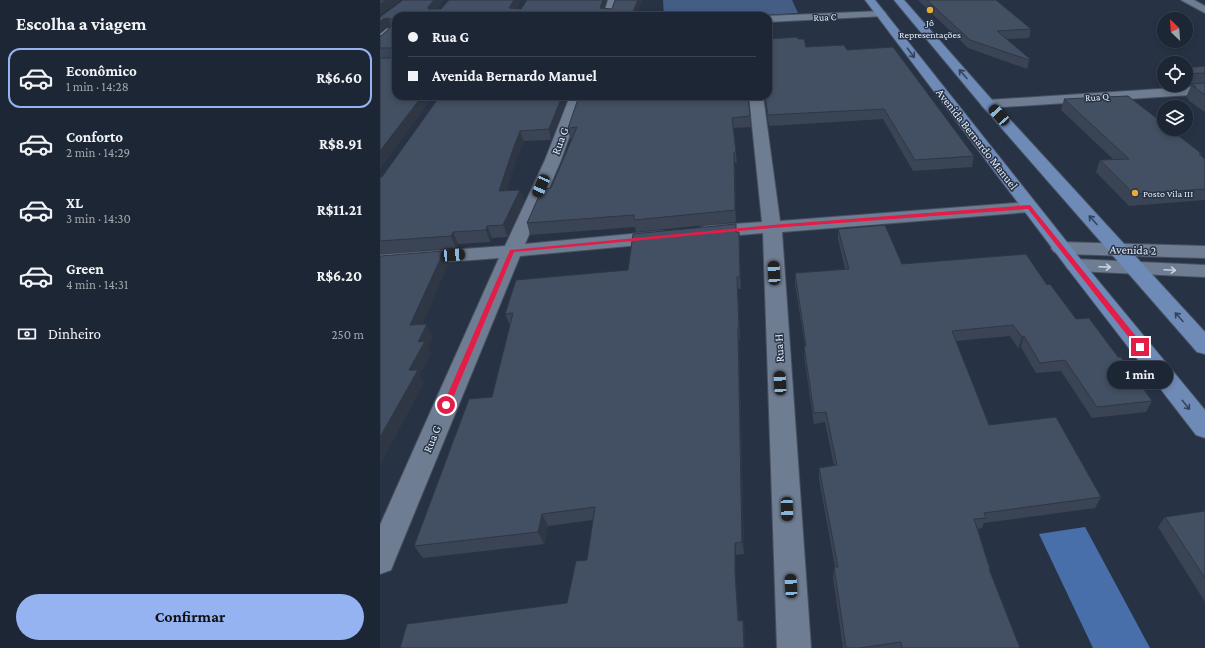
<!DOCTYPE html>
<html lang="pt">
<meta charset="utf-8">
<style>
body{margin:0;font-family:"Crimson Pro",serif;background:#2a3240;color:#f1f3f6;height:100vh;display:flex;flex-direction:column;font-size:15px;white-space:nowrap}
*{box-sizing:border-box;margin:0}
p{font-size:13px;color:#a0a5ac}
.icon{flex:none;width:22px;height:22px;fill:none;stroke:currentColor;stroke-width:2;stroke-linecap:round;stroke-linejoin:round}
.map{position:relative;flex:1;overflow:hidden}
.side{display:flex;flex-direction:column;background:#1d2634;width:380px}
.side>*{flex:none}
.hud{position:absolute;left:12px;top:12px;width:380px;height:88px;border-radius:12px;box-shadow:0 2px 6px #0003,0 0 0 1px #3b434f;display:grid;align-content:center;height:88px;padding:0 16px;background:#1d2634}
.needle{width:26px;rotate:335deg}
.fabs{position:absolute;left:777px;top:12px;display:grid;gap:8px}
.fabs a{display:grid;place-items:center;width:36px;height:36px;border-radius:50%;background:#1d2634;box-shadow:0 2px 6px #0003,0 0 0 1px #3b434f;font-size:20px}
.end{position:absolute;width:18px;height:18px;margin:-9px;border:5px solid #e11d48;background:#fff;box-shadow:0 0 0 2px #fff}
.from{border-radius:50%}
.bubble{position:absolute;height:28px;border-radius:14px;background:#1d2634;box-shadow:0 2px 6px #0003,0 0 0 1px #3b434f;font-size:13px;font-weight:700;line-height:28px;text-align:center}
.car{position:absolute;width:12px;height:24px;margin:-12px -6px;border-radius:5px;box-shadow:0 0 3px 1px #0007;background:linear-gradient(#222 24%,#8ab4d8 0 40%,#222 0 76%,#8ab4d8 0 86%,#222 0)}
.hud b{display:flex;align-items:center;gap:14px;height:38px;font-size:15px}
.hud b+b{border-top:1px solid #3b434f}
.hud i{width:10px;height:10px;background:#f1f3f6}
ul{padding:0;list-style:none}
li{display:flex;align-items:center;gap:12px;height:60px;margin:0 8px 6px;padding:0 8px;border:2px solid transparent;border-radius:12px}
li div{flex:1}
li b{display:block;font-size:15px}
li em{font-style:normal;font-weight:700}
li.selected{border-color:#95b2f1}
li>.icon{width:36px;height:36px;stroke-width:1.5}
h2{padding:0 16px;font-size:18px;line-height:48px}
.pay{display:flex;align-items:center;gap:10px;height:44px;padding:0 16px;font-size:15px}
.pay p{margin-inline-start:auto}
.button{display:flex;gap:8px;margin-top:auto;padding:8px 16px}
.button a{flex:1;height:46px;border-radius:24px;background:#95b2f1;color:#111;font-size:16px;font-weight:700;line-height:46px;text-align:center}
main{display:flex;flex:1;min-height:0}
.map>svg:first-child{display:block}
.green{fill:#445d85}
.water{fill:#496fab}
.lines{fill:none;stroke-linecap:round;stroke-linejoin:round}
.minor-casing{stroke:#475060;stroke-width:2}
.major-casing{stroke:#475060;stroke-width:2}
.minor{fill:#6f7d92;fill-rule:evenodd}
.major{fill:#6e8ab7;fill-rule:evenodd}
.wall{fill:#3a4455}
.shaded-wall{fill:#2f3745}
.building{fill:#434f63;stroke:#2f3745}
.oneway{stroke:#35445c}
.oneway2{stroke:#c6d0de}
.route{fill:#e11d48}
.poi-dot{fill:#e8ab37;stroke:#273345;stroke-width:1.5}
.labels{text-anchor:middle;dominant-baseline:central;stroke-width:3;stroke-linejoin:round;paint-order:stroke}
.far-street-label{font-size:10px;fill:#e3ebf7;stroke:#273345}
.far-poi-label{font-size:10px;fill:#e3ebf7;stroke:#273345}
.street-label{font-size:12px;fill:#e3ebf7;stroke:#273345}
</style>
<main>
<section class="side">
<h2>Escolha a viagem</h2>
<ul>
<li class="selected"><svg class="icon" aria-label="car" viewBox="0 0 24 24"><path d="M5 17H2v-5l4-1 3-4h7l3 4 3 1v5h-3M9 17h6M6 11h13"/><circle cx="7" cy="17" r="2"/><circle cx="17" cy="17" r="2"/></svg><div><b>Econômico</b><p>1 min · 14:28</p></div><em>R$6.60</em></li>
<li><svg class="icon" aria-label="car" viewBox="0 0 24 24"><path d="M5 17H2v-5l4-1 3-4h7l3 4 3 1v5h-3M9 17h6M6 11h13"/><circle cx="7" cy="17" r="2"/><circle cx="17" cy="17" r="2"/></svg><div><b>Conforto</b><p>2 min · 14:29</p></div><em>R$8.91</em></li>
<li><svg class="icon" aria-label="car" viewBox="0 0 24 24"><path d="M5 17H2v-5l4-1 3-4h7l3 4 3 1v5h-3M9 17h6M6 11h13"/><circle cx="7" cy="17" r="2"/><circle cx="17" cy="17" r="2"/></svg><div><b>XL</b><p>3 min · 14:30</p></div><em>R$11.21</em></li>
<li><svg class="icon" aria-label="car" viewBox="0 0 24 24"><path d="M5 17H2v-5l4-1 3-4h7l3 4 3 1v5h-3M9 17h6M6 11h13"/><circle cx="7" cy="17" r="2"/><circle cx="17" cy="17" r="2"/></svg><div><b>Green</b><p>4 min · 14:31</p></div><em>R$6.20</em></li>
</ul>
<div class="pay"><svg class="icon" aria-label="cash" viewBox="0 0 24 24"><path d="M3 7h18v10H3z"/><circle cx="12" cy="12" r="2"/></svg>Dinheiro<p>250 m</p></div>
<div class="button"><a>Confirmar</a></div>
</section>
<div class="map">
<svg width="825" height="648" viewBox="0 0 825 648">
<rect width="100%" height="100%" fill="#273345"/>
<polygon class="green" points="283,0 412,0 418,13 361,16 284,16"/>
<polygon class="water" points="705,527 770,648 713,648 659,534"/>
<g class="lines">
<g class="minor-casing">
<g id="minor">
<polygon points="228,0 238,0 233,16 223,16"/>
<polygon points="801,0 814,0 825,6 825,13"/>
<polygon points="501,11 505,12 506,14 505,16 388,22 387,16"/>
<polygon points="16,28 16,34 0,35 0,29"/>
<polygon points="825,86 825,94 608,108 603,107 601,104 603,101 608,100"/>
<polygon points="190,96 204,96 181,160 145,244 282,231 289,233 291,237 289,241 282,243 140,256 15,560 11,570 0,574 0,525 119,258 0,267 0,255 125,246 165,160"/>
<polygon points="369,96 383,96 400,221 649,202 655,203 658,207 655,211 649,212 402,232 431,648 397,648 383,233 326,238 319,236 317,232 319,228 326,226 382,222"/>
<polygon points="681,242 825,246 825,258 681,254 674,252 671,248 674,244"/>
<polygon points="695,259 825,265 825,277 695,271 688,269 685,265 688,261"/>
</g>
</g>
<g class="major-casing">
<g id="major">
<polygon points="485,0 495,0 702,261 825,410 825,438 816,435 688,269"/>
<polygon points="514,0 524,0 613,101 825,332 825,354 817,352 603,107"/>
</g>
</g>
<use href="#minor" class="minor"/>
<use href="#major" class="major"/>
</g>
<g class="wall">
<polygon points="69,0 141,0 136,9 141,9 227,0 224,9 232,9 235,0 262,0 256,16 16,16 16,96 53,96 0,168 13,58 0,58 0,36 1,36 11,27 7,28 0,17 56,9 61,9"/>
<polygon points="538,0 616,0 651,29 649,38 626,39 650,59 647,69 588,48"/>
<polygon points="418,39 426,47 467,50 594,156 592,167 533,171 503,119 389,126 384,96 388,96"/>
<polygon points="825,66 825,112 808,100 809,99 806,97 811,86 792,87 789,85 806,85 806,68"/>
<polygon points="60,96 189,96 171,140 144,141 136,159 126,191 140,190 144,201 128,237 112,238 110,242 78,244 76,248 0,254 0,177 2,177"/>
<polygon points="684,99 822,154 821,156 825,159 825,200 749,206 716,172 720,160 734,160 681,110"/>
<polygon points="370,116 371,127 353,128 357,163 355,163 356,222 256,232 255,227 150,235 147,223 171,188 192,138 190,139 188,128"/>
<polygon points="458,229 522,264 667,285 696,319 738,357 772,401 766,412 712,418 681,371 656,373 641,347 638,348 630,336 576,341 609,425 721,497 715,508 604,523 602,528 598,529 610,569 610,571 640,648 463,648 453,577 454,567 455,567 439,479 439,468 454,466 445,422 434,424 424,356 425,346 415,284 415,273 465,269 458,239"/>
<polygon points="356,232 359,232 361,289 358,289 360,340 359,340 364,554 356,555 356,583 359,621 363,620 365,632 365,648 20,648 187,603 207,560 213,520 168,526 164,544 43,558 34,546 112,397 130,326 125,314"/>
<polygon points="825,511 825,602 778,527 785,517"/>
</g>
<g class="shaded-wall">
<polygon points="6,0 20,0 0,15 0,4"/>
<polygon points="54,0 64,0 51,15 48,9 48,7"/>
<polygon points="134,0 141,0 132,16 129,8"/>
<polygon points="223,0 227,0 222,16 220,8"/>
<polygon points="258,0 262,0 256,16 251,16"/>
<polygon points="8,18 11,27 7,28 0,34 0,22 3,19"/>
<polygon points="650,59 648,68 647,69 649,60"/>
<polygon points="42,96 53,96 0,168 0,151"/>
<polygon points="182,96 189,96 171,140 169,129"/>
<polygon points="140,131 144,141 136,159 123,203 119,191 133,149"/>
<polygon points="354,152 355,163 356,222 355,210"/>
<polygon points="140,190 144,201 128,237 123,225"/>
<polygon points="107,226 112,238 110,242 106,230"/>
<polygon points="73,232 78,244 76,248 71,236"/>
<polygon points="359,232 360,244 361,289 360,277"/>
<polygon points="64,251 69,263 37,337 30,325"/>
<polygon points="47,324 53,337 48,347 51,354 40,375 44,383 0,465 0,437 29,370 38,342"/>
<polygon points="358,328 359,340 364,554 362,542"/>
<polygon points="644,336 641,347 638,348 642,337"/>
<polygon points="162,514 168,526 164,544 158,532"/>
<polygon points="355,543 356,555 356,583 360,632 355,572"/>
<polygon points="363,620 365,632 365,648 364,648"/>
</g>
<g class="building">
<polygon points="0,0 6,0 0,4"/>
<polygon points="23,0 54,0 48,7 48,9 61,9 69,0 134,0 129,8 141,9 147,0 223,0 220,8 232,9 235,0 258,0 251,16 16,16 16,96 42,96 0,151 0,58 13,58 13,48 0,48 0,36 1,36 14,24 13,20 8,18 3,19 0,22 0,17"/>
<polygon points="547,0 616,0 651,29 617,31 650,59 649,60 590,40"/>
<polygon points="417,37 418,39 424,39 426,47 464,45 467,50 513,47 594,156 535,160 504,109 388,115 385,96 388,96 388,39"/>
<polygon points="825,66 825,73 806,74 806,68"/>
<polygon points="825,83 825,95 814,87 816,87 811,84"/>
<polygon points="60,96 182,96 169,129 140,131 133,149 119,191 140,190 123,225 107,226 106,230 73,232 71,236 0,241 0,177 2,177"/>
<polygon points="199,96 368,96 370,116 352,118 356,152 354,152 355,210 254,220 254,215 147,223 162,189 171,188 197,127 188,128"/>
<polygon points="748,96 784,124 784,129 790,129 822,154 819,154 825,159 825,189 754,194 720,160 749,159 684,99"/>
<polygon points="356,224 356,232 359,232 360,277 357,277 359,328 358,328 362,542 355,543 355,572 358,621 363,620 364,648 20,648 27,624 187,603 196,561 207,560 215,507 162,514 158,532 34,546 89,399 112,397 133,313 125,314 136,280 248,270 253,234"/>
<polygon points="505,225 522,264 646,254 667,285 670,284 696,319 709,318 738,357 741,357 772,401 717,407 685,360 660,363 644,336 642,337 633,325 572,331 609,425 676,417 721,497 604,513 606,518 594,519 610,569 609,569 640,648 522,648 521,642 479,648 466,648 454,567 458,567 439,468 457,465 446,412 434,413 424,346 426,346 415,273 469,269 458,229"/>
<polygon points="64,251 30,325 47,324 38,342 45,341 29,370 38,370 0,437 0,256"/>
<polygon points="825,511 825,578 785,517"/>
</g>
<defs><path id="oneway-shaft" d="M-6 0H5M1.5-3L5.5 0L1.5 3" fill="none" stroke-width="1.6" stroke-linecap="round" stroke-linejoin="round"/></defs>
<g class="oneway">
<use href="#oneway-shaft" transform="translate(531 53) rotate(53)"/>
<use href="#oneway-shaft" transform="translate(583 74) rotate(-131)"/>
<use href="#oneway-shaft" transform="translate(713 220) rotate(-132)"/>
<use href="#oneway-shaft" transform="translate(799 317) rotate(-132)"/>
<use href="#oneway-shaft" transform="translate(806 405) rotate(51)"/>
</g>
<g class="oneway2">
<use href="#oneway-shaft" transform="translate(725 267) rotate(2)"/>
<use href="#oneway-shaft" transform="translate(790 270) rotate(3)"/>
</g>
<polygon class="route" points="650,205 763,345 763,349 758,349 648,209 392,228 134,252 70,405 66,407 63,405 130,250 392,225"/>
<g class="poi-dot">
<circle cx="550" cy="10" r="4"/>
<circle cx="755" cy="193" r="4"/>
</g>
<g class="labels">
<g class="far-street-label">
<text transform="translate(445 17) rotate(-2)">Rua C</text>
<text transform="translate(717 97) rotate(-4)">Rua Q</text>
</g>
<g class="far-poi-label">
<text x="550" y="22">Jô<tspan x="550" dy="12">Representações</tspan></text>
<text x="763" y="193" text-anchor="start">Posto Vila III</text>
</g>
<g class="street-label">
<text transform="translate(597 139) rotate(52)">Avenida Bernardo Manuel</text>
<text transform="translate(180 141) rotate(-69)">Rua G</text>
<text transform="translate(753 250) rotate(2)">Avenida 2</text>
<text transform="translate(399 348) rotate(-93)">Rua H</text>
<text transform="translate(52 439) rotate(-67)">Rua G</text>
</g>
</g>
</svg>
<div class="fabs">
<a><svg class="needle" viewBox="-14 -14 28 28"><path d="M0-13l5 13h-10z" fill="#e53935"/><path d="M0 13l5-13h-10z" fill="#a0a5ac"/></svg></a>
<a><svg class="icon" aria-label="locate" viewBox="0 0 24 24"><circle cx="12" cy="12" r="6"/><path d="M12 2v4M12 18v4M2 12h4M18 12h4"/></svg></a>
<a><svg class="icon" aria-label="layers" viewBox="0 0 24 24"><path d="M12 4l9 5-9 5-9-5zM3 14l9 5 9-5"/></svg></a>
</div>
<i class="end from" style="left:66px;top:405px"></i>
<i class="end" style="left:760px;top:347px"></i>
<div class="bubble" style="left:727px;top:361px;width:66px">1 min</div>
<i class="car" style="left:619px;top:115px;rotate:318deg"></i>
<i class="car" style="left:161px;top:186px;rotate:204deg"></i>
<i class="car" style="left:73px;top:255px;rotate:86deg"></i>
<i class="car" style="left:394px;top:273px;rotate:357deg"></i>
<i class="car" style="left:400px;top:383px;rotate:357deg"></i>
<i class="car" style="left:407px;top:509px;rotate:178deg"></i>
<i class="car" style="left:411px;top:586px;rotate:357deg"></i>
<div class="hud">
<b><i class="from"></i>Rua G</b>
<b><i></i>Avenida Bernardo Manuel</b>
</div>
</div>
</main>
